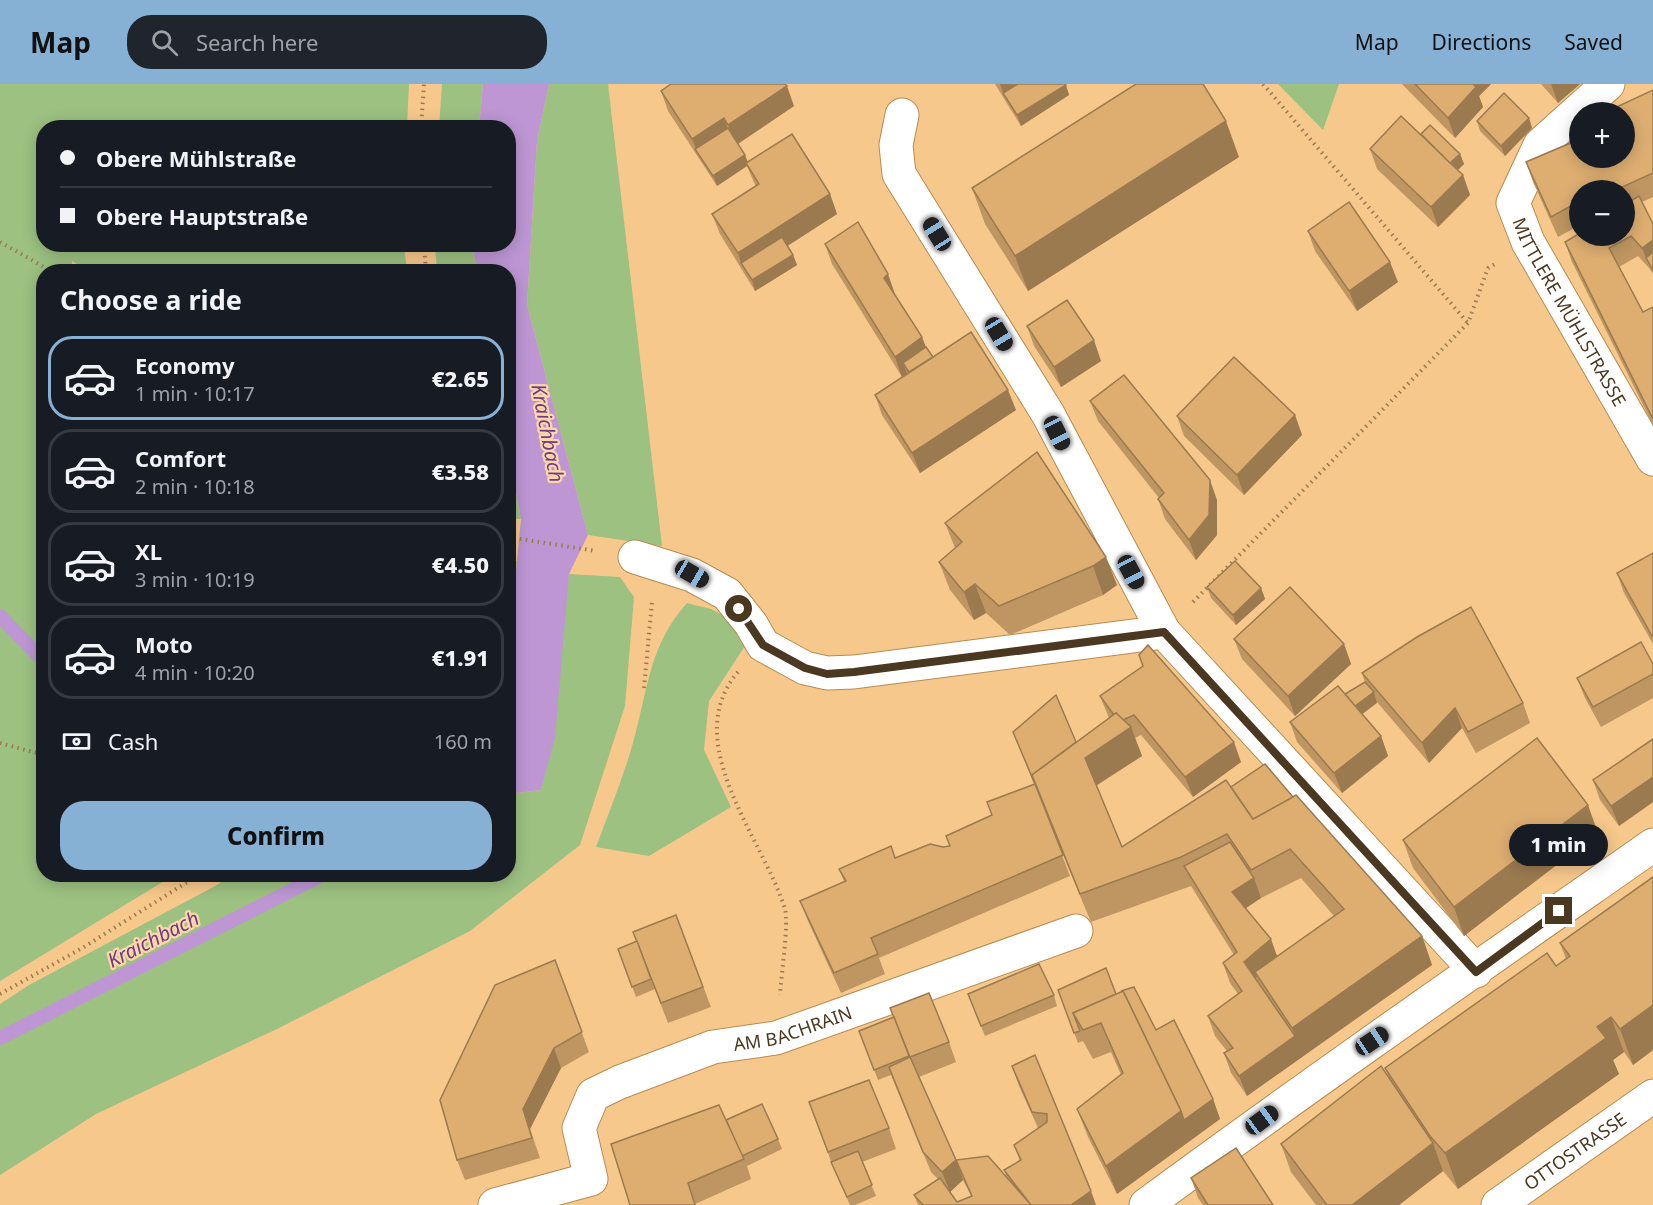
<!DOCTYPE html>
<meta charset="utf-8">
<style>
body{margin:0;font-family:"Noto Sans",sans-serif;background:#20242c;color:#f1f3f6;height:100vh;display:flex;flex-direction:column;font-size:22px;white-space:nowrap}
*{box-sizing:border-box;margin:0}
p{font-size:20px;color:#9ea1a6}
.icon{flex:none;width:33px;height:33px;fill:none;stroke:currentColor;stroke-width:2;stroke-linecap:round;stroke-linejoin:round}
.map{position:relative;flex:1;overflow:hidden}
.sheet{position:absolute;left:36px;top:180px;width:480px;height:618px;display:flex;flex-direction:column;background:#171b24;border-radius:24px;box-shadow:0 3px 15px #0003}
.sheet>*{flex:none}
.guide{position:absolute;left:36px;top:36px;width:480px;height:132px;border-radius:24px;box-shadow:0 3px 15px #0003;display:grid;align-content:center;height:132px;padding:0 24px;background:#171b24}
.buttons{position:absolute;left:1569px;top:18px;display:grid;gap:12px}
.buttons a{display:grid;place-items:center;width:66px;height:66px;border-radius:50%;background:#171b24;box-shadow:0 3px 15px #0003;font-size:30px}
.end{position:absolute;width:27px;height:27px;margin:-14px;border:8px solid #4b3820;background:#fff;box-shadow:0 0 0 3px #fff}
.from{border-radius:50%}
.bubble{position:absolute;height:42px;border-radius:21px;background:#171b24;box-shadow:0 3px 15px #0003;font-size:20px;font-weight:800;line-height:42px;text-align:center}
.car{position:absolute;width:18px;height:36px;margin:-18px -9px;border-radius:8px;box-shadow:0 0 4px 2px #0007;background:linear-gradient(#222 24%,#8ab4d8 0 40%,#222 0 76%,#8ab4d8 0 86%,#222 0)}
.guide b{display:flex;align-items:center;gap:21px;height:57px;font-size:22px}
.guide b+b{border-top:2px solid #363941}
.guide i{width:15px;height:15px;background:#f1f3f6}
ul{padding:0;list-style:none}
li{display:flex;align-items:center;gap:18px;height:84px;margin:0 12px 9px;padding:0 12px;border:3px solid #363941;border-radius:24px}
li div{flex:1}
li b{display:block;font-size:22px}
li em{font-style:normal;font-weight:800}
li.active{border-color:#87b0d5}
li>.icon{width:54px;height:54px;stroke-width:1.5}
h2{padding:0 24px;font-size:27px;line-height:72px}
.pay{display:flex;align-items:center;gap:15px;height:66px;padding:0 24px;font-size:22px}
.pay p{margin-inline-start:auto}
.cta{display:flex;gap:12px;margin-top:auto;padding:12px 24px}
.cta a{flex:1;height:69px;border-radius:24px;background:#87b0d5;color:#111;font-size:24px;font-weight:800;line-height:69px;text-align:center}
header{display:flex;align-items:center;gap:36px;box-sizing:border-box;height:84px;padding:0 30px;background:#87b0d5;color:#111}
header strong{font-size:28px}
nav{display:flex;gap:33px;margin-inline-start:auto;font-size:21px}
.search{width:420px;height:54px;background:#20242c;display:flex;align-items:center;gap:15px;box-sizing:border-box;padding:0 21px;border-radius:24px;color:#9ea1a6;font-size:22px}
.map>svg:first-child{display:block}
.green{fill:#9cc181}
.water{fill:#bd96d3}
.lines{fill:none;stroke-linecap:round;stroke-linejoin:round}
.stream{stroke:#bd96d3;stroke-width:14}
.minor-casing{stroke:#b78b50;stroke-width:35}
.major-casing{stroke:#b78b50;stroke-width:35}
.path{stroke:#9a7a51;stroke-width:4;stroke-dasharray:1.5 4.5;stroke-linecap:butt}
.minor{stroke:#fff;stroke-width:33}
.major{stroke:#fff;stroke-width:33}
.wall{fill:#bf9661;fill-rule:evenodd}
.shaded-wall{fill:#9b7a4f}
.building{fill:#deae71;stroke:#9b7a4f;stroke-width:1.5}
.route{stroke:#4b3820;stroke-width:8}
.labels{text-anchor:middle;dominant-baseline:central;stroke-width:4.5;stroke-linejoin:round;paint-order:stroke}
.street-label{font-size:18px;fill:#4b3820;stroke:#fdd7a8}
.water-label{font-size:20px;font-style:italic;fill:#6c3c86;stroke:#fdd7a8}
</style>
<header>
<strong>Map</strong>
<div class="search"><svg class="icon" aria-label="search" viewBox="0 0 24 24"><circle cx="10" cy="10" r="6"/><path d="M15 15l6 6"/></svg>Search here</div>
<nav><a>Map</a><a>Directions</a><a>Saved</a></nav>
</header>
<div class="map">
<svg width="1653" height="1121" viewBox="0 0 1653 1121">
<rect width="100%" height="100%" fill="#f7c88c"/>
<g class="green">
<polygon points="0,0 409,0 407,43 44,44 44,160 404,161 407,187 89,188 72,177 72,187 44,188 43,661 40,661 44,682 44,790 174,791 0,897"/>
<polygon points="442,0 483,0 479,43 439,44"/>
<polygon points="549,0 608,0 662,462 588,451 527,221 537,57"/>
<polygon points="1278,0 1339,0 1323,46"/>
<polygon points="435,161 472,161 477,187 437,187"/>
<polygon points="509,372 521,435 509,434"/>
<polygon points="509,476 517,477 509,559"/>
<polygon points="569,490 620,493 634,513 625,622 580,761 470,847 277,945 96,1030 0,1091 0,920 29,901 217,801 230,791 508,790 509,710 541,706"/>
<path d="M687 519 711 525 736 538 745 562 709 617 704 666 731 723 649 772 596 763C609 728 623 694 633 659 648 606 649 561 687 519Z"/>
</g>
<polygon class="water" points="483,0 549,0 537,57 527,221 588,451 569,490 555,653 541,706 509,710 509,559 521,435 509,372 508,188 477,187 472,161 508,160 508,44 479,43"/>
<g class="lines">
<g class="stream">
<polyline points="0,532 44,577"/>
<polyline points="0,954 324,790"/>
</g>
<g class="minor-casing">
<g id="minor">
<path id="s1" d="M1608 0 1540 61 1513 119 1528 158 1653 375"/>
<polyline points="902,31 896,61 899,90 1048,330 1164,548"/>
<polyline points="635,473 692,491 727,510 751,540 763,561 805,584 827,589 854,588 1164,548 1476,887"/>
<path id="s2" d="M495 1121 591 1095 579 1044 593 1011 620 998 713 963 776 954 1076 847"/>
<path id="s3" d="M1498 1121 1653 1012"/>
</g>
</g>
<g class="major-casing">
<path id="major" d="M1146 1121C1313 998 1483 880 1653 761"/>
</g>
<g class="path">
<polyline points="1263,0 1467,238"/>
<polyline points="421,44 424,0"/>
<polyline points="0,158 53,188"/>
<polyline points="424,160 426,188"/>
<polyline points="508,453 596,467"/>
<polyline points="1193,518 1468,239 1488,184 1495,180"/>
<path d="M738 588C678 658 763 754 785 825 789 840 781 892 780 911"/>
<polyline points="644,604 652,518"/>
<polyline points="0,659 44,671"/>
<polyline points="0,910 84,863 200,790"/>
</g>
<use href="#minor" class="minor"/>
<use href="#major" class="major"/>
</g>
<g class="wall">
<polygon points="995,0 1065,0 1069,11 1021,42"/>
<polygon points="1402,0 1491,0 1479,12 1483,23 1455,54"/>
<polygon points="1541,0 1580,0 1558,19"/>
<polygon points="1653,6 1653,113 1642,118 1653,140 1653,190 1649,184 1638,172 1619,183 1643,228 1653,223 1653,341 1572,178 1565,158 1624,152 1624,106 1580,106 1580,141 1558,153 1533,98 1526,78 1580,74"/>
<polygon points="661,7 794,22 738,60 748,78 830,110 837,130 787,162 793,171 797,181 755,207 720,150 712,130 756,103 747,82 717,102 668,27"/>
<polygon points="1529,34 1532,44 1505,72 1480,47 1477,37"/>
<polygon points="1421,50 1460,70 1464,80 1458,86 1463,91 1470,111 1438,143 1377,85 1370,65"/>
<polygon points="1239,73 1028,207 985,140 972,104"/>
<polygon points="1308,147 1398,198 1357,227 1315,167"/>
<polygon points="825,160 895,210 926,263 933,273 1016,326 920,389 882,331 875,311 902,293 832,180"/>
<polygon points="1027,242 1101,277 1061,303 1034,262"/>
<polygon points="1090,317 1217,416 1217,451 1196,476 1165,435 1158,415 1159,414 1098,337"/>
<polygon points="1295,331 1302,351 1244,411 1184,352 1177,332"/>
<polygon points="1037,368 1117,501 1103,511 1010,551 986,529 974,536 950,506 939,478 955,464 945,439"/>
<polygon points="1653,469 1653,560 1624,509 1617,489"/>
<polygon points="1207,503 1261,504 1265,515 1236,541 1211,514"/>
<polygon points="1234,555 1344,560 1351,580 1295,632 1242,575"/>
<path d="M1139 571 1241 678 1193 713 1141 651 1135 654 1142 672 1096 702 1122 763 1231 703 1293 713 1422 852 1432 881 1247 1012 1231 989 1224 969 1227 967 1215 952 1208 932 1238 910 1230 899 1223 879 1234 871 1191 802 1091 838 1053 747 1070 792 879 874 885 890 841 909 808 837 800 817 844 797 839 785 895 774 950 762 946 752 992 731 987 718 1034 700 1013 648 1076 658 1109 634 1100 612 1143 582ZM1301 794 1334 832 1277 872 1246 824 1261 814Z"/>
<polygon points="1653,580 1653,614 1601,643 1585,614 1577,594"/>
<polygon points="1362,589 1523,619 1530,639 1476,669 1462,644 1429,679 1377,618 1362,630 1381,652 1388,672 1342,709 1297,658 1290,638 1345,610 1365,598"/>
<polygon points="1653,655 1653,718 1619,742 1600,716 1593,696"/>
<polygon points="1598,749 1464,852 1413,784 1403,756"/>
<polygon points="1653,793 1653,966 1633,981 1624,968 1613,976 1619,990 1458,1105 1443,1087 1399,1121 1316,1121 1291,1088 1281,1060 1388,991 1385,984 1556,882 1566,875 1560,859"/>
<polygon points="676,831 711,923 668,939 649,890 655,905 636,913 618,865 637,857"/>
<polygon points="555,876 589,968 561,984 530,1045 540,1074 465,1096 457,1076"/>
<polygon points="1058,906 1116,910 1156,946 1213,1015 1220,1035 1117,1110 1088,1053 1077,1025 1121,991 1111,968 1093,975 1083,957 1078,959"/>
<polygon points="968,910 1054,911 1057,922 985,952"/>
<path d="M859 947 949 958 956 978 919 993 956 1076 1007 1094 1004 1086 1020 1077 1014 1061 1038 1044 1019 1002 1012 982 1035 971 1096 1121H918L914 1111 938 1095 931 1088 891 991 878 996ZM963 1096 971 1112 957 1118 950 1108Z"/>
<polygon points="809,1018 889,1044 896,1065 862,1078 876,1112 855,1121 850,1121 835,1088"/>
<polygon points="726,1036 778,1055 782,1065 747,1082 751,1095 695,1120 630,1121"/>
<polygon points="1191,1094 1273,1121 1203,1121 1198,1114"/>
</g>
<g class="shaded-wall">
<polygon points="1000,0 1039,0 1003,9"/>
<polygon points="1470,0 1491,0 1479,12 1483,23 1455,54 1448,34"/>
<polygon points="1551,0 1580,0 1558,19"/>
<polygon points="1066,1 1069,11 1021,42 1017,31"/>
<polygon points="787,2 794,22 736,61 728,41"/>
<polygon points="724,34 731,54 696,65 692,55"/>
<polygon points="1529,34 1532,44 1505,72 1501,62"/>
<polygon points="1226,37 1239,73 1028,207 1015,172"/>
<polygon points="1460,70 1464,80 1451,92 1447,82"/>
<polygon points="745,71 749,81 746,79 747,82 717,102 713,92"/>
<polygon points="1463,91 1470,111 1438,143 1431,123"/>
<polygon points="830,110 837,130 747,188 741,179 738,169"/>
<polygon points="1653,156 1653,182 1646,174 1642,164"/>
<polygon points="793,171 797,181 755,207 752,196"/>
<polygon points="1390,178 1398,198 1357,227 1349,207"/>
<polygon points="888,190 895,210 891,214 884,194"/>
<polygon points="922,253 930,273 903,279 907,289 902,293 895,273"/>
<polygon points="1094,256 1101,277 1061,303 1054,283"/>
<polygon points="1008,306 1016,326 920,389 912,369"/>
<polygon points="1295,331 1302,351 1244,411 1237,391"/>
<polygon points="1210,396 1217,416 1217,451 1196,476 1189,456"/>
<polygon points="1106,473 1117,501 1103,511 1093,482"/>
<polygon points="975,500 986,529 974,536 964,508"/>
<polygon points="1261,504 1265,515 1236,541 1233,531"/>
<polygon points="1344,560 1351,580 1295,632 1288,612"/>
<polygon points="1374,608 1377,619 1357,634 1353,624"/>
<polygon points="1455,624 1462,644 1429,679 1422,659"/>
<polygon points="1131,643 1142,672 1095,702 1085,674"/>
<polygon points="1381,652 1388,672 1342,709 1334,689"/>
<polygon points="1234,658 1241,678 1193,713 1185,693"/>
<polygon points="1653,693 1653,718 1619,742 1611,722"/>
<polygon points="1588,721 1598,749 1464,852 1454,823"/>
<polygon points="1254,794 1261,814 1240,828 1232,808"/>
<polygon points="1422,852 1432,881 1247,1012 1239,992 1295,952 1292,944"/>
<polygon points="1271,855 1278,875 1255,888 1257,893 1251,898 1244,878"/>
<polygon points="1653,921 1653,966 1633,981 1620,945"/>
<polygon points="1611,933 1624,968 1613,976 1619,990 1458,1105 1445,1069 1597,943"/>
<polygon points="554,964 561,984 530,1045 540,1074 523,1025"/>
<polygon points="1213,1015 1220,1035 1117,1110 1106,1082 1181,1027"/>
<polygon points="1433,1059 1443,1087 1399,1121 1352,1121"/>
<polygon points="956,1076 963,1096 950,1108 942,1088"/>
<polygon points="1091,1107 1096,1121 1071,1121"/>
</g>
<g class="building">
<polygon points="671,0 785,0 787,2 728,41 724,34 692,55 661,7"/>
<polygon points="1018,0 1065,0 1066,1 1017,31 1003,9"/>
<polygon points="1136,0 1203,0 1226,37 1015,172 972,104"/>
<polygon points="1415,0 1473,0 1476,3 1448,34"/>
<polygon points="1653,6 1653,89 1618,105 1613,98 1598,106 1580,106 1580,117 1551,133 1526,78 1580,55 1580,74 1624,74 1624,28 1606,28"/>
<polygon points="1504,9 1529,34 1501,62 1477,37"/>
<polygon points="1401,32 1463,91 1431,123 1370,65"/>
<polygon points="1430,41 1460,70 1450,79 1421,50"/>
<polygon points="728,44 745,71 713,92 695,65"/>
<polygon points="792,50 830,110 738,169 712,130 759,100 746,79"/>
<polygon points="1639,112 1653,140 1653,156 1642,164 1631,152 1609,164 1643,228 1653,223 1653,335 1565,158 1580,149 1580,152 1624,152 1624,121"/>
<polygon points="1349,118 1390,178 1349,207 1308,147"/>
<polygon points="858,138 888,190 884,194 922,253 895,273 825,160"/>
<polygon points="782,153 793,171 752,196 741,179"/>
<polygon points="1653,168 1653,186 1646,174"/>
<polygon points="1067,216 1094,256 1054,283 1027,242"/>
<polygon points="971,248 1008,306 912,369 875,311"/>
<polygon points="926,263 933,273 909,288 903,279"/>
<polygon points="1234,273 1295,331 1237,391 1177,332"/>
<polygon points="1124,291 1210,396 1209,431 1189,456 1158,415 1164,409 1090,317"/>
<polygon points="1037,368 1106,473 1093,482 999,522 975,500 964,508 939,478 962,458 945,439"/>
<polygon points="1653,469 1653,552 1652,552 1617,489"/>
<polygon points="1235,477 1261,504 1233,531 1207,503"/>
<polygon points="1290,503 1344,560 1288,612 1234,555"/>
<polygon points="1471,523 1523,619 1468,648 1455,624 1422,659 1362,589 1417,553"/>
<polygon points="1641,558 1653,580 1653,590 1593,623 1577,594"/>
<polygon points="1148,561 1234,658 1185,693 1134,631 1123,636 1116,629 1114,631 1100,612 1143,582 1139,571"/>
<polygon points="1365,598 1374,608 1355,622 1345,610"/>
<polygon points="1338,602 1381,652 1334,689 1290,638"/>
<polygon points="1056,611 1076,658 1032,691 1035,700 1013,648"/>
<polygon points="1116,629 1131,643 1085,674 1122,763 1226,696 1253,735 1296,711 1422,852 1292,944 1255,888 1344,825 1290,765 1251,786 1227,750 1181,773 1080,810 1032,691"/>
<polygon points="1537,654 1588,721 1454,823 1403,756"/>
<polygon points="1653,655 1653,693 1611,722 1593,696"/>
<polygon points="1265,680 1293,713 1253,735 1231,703"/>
<polygon points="1035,700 1063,771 871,854 878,870 834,889 800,817 846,797 839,785 891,762 895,774 930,760 943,763 950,762 946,752 992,731 987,718"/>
<polygon points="1230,758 1254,794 1232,808 1271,855 1244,878 1295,952 1239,992 1224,969 1233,964 1208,932 1242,907 1223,879 1237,868 1184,782"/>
<polygon points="1653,793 1653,921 1620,945 1611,933 1597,943 1606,954 1445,1069 1430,1052 1385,984 1547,869 1556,882 1570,872 1560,859"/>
<polygon points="676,831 703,903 661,919 633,848"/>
<polygon points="637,857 651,895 632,903 618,865"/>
<polygon points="555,876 582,948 554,964 523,1025 532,1054 457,1076 440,1016 495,901"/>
<polygon points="1039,880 1054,911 981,942 968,910"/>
<polygon points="1106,884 1116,910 1073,929 1080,947 1074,949 1058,906"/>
<polygon points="1134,903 1156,946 1174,936 1213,1015 1184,1036 1181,1027 1123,907 1121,907"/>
<polygon points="1123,907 1181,1027 1106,1082 1077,1025 1123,989 1101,939 1083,946 1073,929"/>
<polygon points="929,909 949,958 910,973 890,924"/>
<polygon points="894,933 909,972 874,986 859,947"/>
<polygon points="1035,971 1091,1107 1071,1121 923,1121 914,1111 940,1094 957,1118 972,1112 956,1076 988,1072 1031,1121 1004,1086 1021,1076 1014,1061 1047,1038 1047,1030 1032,1028 1012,982"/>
<polygon points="910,973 956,1076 942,1088 923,1068 889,983"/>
<polygon points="1381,982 1433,1059 1352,1121 1327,1121 1281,1060"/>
<polygon points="869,996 889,1044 828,1068 809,1018"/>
<polygon points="762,1020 778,1055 742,1072 726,1036"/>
<polygon points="719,1021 744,1075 688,1099 695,1121 630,1121 611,1060"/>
<polygon points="1236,1064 1273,1121 1208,1121 1191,1094"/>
<polygon points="858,1067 872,1101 847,1113 831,1078"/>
</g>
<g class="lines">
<polyline class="route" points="739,525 763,561 805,584 827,590 854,588 1164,548 1476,888 1559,827"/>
</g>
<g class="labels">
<g class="street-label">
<text stroke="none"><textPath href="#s1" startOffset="278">MITTLERE MÜHLSTRASSE</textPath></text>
<text stroke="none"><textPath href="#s2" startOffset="399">AM BACHRAIN</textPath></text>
<text stroke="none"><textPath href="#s3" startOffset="94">OTTOSTRASSE</textPath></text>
</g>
<g class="water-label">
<text transform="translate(548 349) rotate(79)">Kraichbach</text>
<text transform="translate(153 855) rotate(-27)">Kraichbach</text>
</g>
</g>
</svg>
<div class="buttons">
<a>+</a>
<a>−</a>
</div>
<i class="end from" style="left:739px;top:525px"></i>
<i class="end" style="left:1559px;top:827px"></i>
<div class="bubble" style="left:1509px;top:740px;width:99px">1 min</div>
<i class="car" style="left:937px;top:150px;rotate:328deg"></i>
<i class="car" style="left:999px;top:250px;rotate:149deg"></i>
<i class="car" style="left:1057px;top:349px;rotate:154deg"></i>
<i class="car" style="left:1131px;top:488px;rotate:152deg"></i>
<i class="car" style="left:692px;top:490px;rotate:120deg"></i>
<i class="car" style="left:1372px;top:957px;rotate:56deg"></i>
<i class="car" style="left:1262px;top:1036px;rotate:54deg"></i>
<div class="guide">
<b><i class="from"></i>Obere Mühlstraße</b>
<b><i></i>Obere Hauptstraße</b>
</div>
<section class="sheet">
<h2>Choose a ride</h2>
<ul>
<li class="active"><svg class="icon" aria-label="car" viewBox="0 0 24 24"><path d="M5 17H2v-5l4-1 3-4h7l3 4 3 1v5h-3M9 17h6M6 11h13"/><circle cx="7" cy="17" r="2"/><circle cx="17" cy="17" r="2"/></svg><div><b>Economy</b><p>1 min · 10:17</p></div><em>€2.65</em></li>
<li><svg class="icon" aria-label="car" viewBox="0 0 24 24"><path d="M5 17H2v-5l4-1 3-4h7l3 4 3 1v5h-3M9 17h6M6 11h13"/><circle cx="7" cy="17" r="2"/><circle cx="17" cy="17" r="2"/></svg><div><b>Comfort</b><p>2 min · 10:18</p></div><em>€3.58</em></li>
<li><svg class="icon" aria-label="car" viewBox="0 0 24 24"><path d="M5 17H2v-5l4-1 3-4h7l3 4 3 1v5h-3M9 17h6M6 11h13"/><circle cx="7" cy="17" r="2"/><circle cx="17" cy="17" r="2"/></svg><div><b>XL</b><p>3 min · 10:19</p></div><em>€4.50</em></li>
<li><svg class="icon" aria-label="car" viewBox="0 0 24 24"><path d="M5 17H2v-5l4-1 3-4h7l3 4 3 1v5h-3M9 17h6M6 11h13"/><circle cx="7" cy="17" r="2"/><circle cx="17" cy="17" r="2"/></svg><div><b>Moto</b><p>4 min · 10:20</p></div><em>€1.91</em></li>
</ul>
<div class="pay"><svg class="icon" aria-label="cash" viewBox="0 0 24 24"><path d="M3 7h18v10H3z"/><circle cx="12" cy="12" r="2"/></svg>Cash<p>160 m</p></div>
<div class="cta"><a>Confirm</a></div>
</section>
</div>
